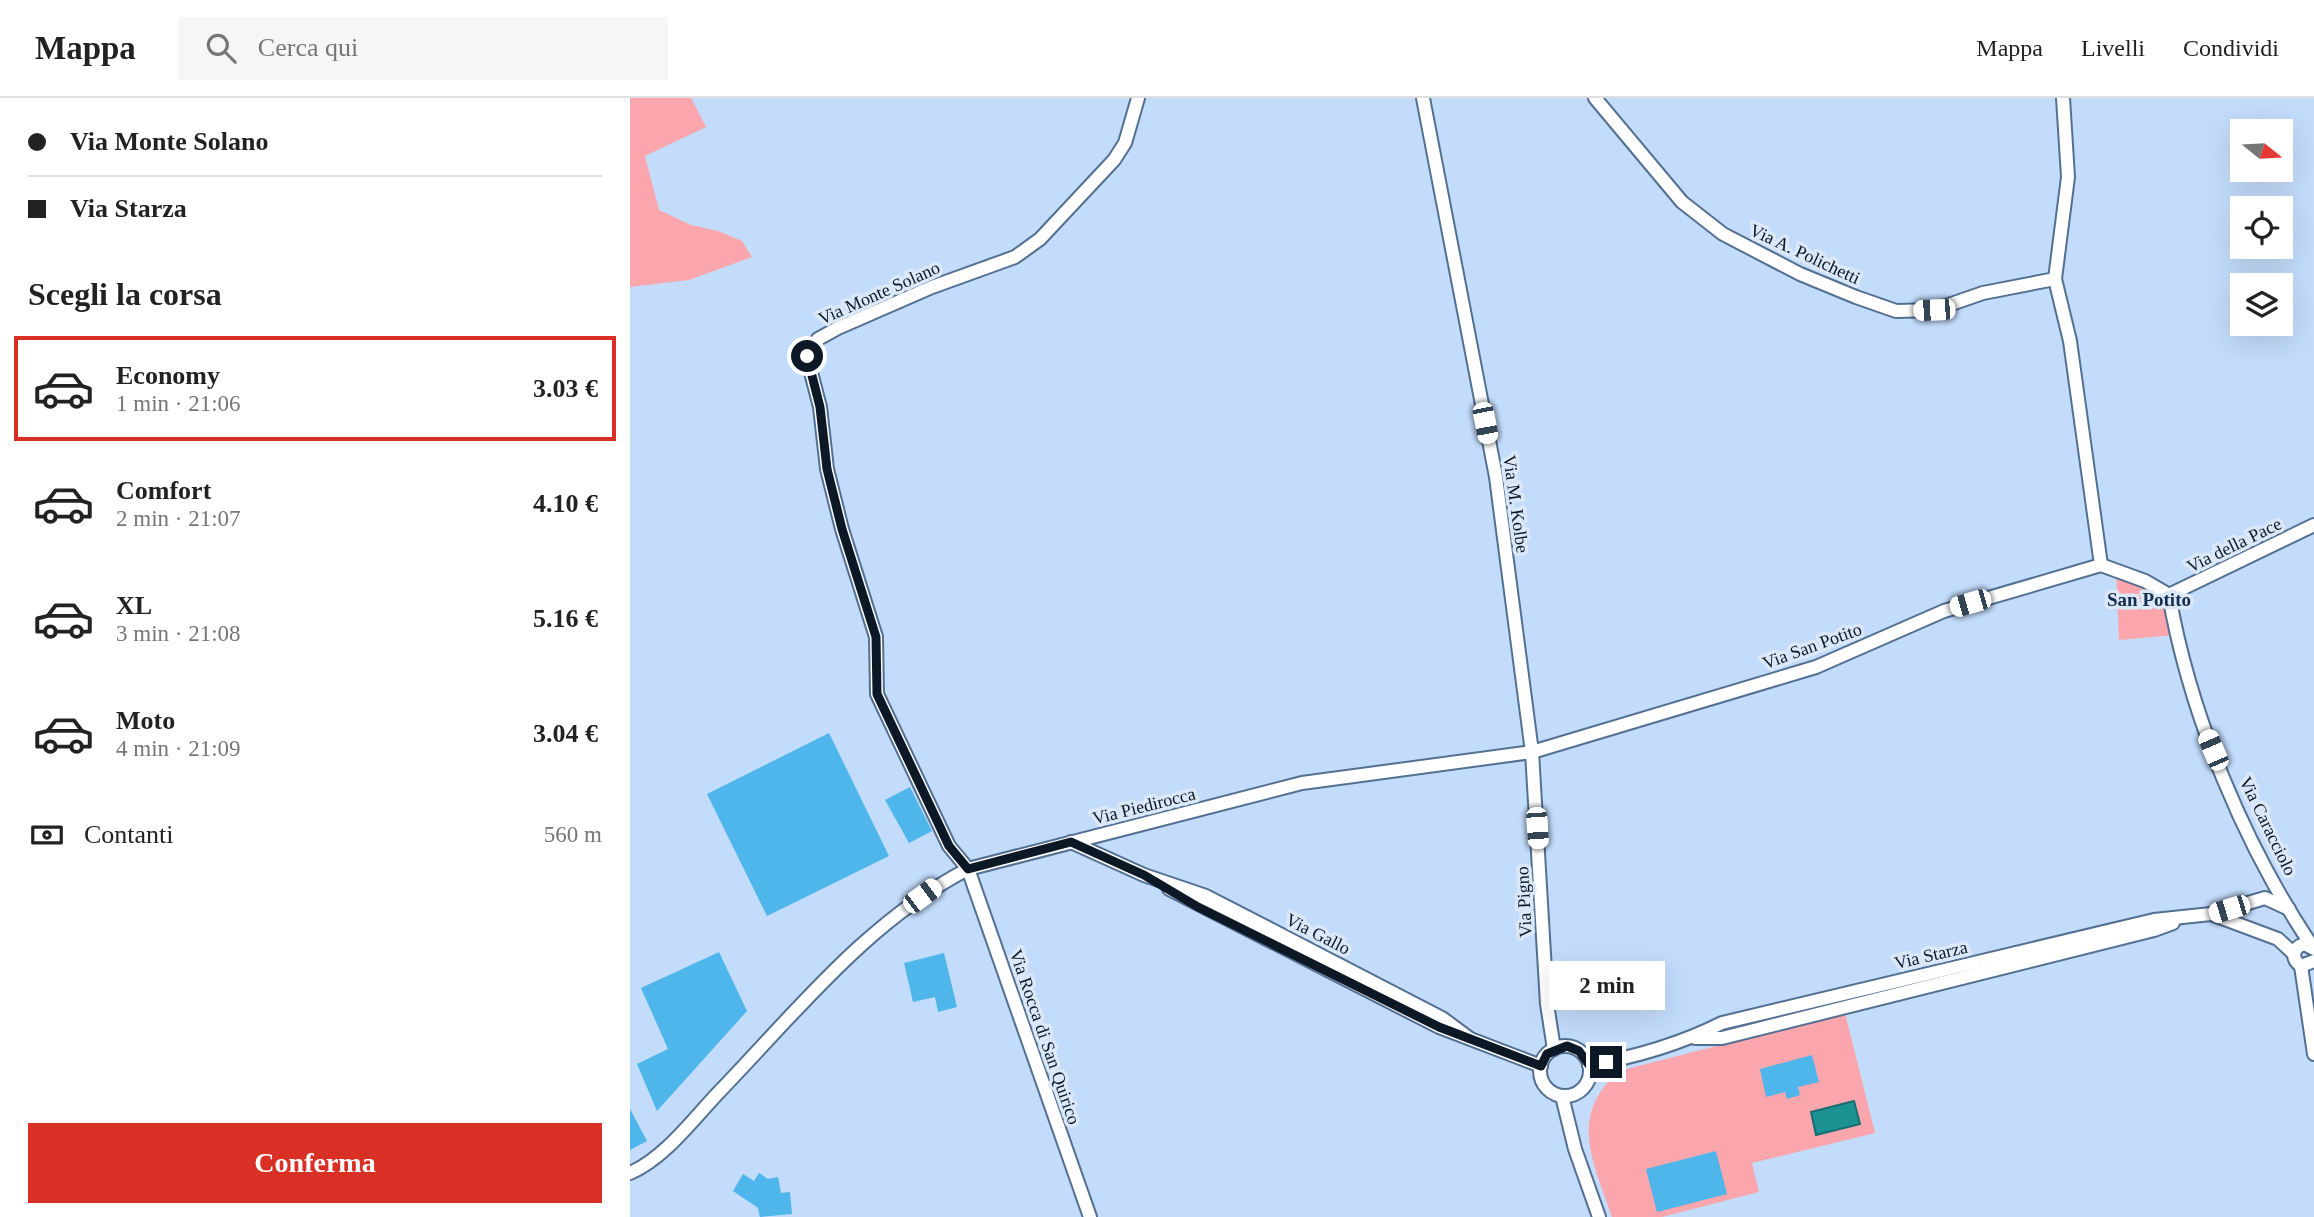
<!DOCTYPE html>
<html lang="it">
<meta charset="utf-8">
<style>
body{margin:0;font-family:Georgia,serif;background:#f6f6f6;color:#222;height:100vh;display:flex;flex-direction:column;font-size:26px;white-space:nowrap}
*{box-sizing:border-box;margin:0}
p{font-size:23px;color:#767676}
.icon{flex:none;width:38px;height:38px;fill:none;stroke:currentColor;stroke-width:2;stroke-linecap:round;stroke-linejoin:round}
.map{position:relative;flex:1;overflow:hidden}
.side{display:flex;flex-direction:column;background:#fff;width:630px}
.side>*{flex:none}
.top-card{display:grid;align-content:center;height:154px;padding:0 28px;background:#fff}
.needle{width:46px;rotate:108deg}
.controls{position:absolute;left:1600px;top:21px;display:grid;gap:14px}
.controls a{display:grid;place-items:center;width:63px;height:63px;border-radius:0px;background:#fff;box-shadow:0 7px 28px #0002;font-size:35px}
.end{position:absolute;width:32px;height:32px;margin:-16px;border:9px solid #0d1826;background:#fff;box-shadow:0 0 0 4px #fff}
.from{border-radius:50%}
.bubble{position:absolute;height:49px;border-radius:0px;background:#fff;box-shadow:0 7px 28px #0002;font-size:23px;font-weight:700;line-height:49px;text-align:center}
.car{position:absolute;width:21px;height:42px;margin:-21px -10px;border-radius:9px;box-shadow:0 0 5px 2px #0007;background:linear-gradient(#fff 24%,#345 0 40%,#fff 0 76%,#345 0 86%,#fff 0)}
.top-card b{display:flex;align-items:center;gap:24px;height:66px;font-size:26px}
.top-card b+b{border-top:2px solid #e0e0e0}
.top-card i{width:18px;height:18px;background:#222}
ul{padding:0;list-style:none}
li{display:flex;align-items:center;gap:21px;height:105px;margin:0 14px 10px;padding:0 14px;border:4px solid transparent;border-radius:0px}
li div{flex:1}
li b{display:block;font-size:26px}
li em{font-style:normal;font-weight:700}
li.current{border-color:#d93025}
li>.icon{width:63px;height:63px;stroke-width:1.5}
h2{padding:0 28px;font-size:32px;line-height:84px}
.pay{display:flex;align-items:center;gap:18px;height:77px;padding:0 28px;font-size:26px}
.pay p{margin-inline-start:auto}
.cta{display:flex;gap:14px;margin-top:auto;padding:14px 28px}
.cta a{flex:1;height:80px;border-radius:0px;background:#d93025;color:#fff;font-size:28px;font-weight:700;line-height:80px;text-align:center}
header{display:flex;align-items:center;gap:42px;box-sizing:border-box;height:98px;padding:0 35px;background:#fff;border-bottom:2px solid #e0e0e0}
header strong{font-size:33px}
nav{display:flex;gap:38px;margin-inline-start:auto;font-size:24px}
.search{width:490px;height:63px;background:#f6f6f6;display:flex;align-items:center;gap:18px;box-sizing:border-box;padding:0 24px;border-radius:0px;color:#767676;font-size:26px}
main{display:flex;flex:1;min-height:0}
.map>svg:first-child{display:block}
.green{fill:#fba5ac}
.water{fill:#1c9392;stroke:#186e72;stroke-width:2}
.building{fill:#4eb6eb}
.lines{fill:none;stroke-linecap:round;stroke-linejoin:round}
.minor-casing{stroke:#537093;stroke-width:16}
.minor{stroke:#fff;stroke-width:12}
.route{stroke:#0d1826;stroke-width:9}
.labels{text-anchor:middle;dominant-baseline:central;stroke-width:7;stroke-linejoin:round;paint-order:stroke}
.street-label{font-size:18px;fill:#0d1826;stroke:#dbe8f8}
.neighbourhood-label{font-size:19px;font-weight:bold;fill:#142e4d;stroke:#dbe8f8}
</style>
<header>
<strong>Mappa</strong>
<div class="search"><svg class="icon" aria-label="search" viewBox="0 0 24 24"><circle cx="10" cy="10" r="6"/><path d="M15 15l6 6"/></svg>Cerca qui</div>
<nav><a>Mappa</a><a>Livelli</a><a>Condividi</a></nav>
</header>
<main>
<section class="side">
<div class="top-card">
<b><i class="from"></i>Via Monte Solano</b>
<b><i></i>Via Starza</b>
</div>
<h2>Scegli la corsa</h2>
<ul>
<li class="current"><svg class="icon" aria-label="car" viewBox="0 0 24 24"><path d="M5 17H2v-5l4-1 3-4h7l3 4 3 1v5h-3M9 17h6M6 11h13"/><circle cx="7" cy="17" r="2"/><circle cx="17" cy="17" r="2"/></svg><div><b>Economy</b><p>1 min · 21:06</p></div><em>3.03 €</em></li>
<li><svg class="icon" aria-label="car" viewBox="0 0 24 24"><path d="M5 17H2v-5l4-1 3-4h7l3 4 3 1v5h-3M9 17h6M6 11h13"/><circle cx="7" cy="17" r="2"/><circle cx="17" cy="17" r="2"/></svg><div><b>Comfort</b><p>2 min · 21:07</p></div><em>4.10 €</em></li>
<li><svg class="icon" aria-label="car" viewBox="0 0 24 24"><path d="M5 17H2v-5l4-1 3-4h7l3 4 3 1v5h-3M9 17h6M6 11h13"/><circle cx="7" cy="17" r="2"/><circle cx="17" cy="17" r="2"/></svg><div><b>XL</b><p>3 min · 21:08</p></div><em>5.16 €</em></li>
<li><svg class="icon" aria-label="car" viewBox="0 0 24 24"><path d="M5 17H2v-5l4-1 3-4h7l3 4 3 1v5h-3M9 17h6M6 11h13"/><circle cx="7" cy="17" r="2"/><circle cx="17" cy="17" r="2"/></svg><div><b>Moto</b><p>4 min · 21:09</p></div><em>3.04 €</em></li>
</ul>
<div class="pay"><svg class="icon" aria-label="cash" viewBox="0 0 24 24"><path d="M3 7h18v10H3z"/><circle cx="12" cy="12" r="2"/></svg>Contanti<p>560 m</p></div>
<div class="cta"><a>Conferma</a></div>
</section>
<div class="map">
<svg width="1684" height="1119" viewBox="0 0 1684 1119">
<rect width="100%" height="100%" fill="#c3dcfb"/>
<g class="green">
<polygon points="0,0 61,0 76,29 15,58 29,112 61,127 88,133 112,143 122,159 59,182 0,189"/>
<polygon points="1486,473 1539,497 1546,537 1489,542"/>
<path d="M1215 915 1245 1035 1122 1065 1129 1094 1032 1119H982C964 1065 937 1019 989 973Z"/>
</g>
<polygon class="water" points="1224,1003 1230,1026 1186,1037 1181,1014"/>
<g class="building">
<polygon points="199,635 259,758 137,818 77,696"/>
<polygon points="280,689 302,733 279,745 255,702"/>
<polygon points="89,854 117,913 27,1013 7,966 38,951 11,890"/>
<polygon points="314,855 327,909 308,914 305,899 283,904 274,865"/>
<polygon points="1182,957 1189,984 1168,989 1170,997 1157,1001 1155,994 1136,999 1130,971"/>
<polygon points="0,1011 17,1043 0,1052"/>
<polygon points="1086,1053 1097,1096 1027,1114 1016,1071"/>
<polygon points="129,1075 138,1081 148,1079 151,1095 160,1094 162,1116 130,1119 128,1110 103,1093 113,1076 124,1083"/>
</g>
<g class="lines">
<g class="minor-casing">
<g id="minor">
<polyline points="793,0 866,379 902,654 917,906 924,951"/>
<polyline points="965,0 1052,104 1093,136 1170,176 1226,199 1266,213 1304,212 1353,195 1425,181"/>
<polyline points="1433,0 1438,79 1425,181 1440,243 1471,467"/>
<path d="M1539 497C1560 617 1614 747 1682 848"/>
<polyline points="1539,497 1684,427"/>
<polyline points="441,744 514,777 576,798 812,920 839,940"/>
<polyline points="539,791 809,929 911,968"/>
<polyline points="1581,816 1648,841 1664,856"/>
<path d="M1684 851 1674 846C1662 850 1661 861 1671 868L1684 863"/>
<polyline points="1671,868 1684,956"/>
<polyline points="1065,940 1092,940 1524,832 1543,825"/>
<circle cx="935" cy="973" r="25"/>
<path d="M959 967C1006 959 1050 946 1092 925L1524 822 1581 816 1635 800 1659 811"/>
<polyline points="932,998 945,1051 969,1119"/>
<path d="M0 1075C35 1060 64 1020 90 993 166 914 239 822 338 771L672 685 902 654 1186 569 1314 513 1471 467 1515 483 1539 497"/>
<polyline points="460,1119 338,771 319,748 247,596 246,539 212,431 197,371 190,309 177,259 188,241 208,230 302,189 385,159 410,141 484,62 495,45 508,0"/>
</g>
</g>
<use href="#minor" class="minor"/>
</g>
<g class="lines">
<polyline class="route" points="177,258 190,309 197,371 212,431 246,539 247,596 319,748 338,771 441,744 514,777 568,809 809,929 911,968 917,956 937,948 949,953 959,967 976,964"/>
</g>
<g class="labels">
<g class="street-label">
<text transform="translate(1175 156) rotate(25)">Via A. Polichetti</text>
<text transform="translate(249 195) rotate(-24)">Via Monte Solano</text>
<text transform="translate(886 406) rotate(82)">Via M. Kolbe</text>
<text transform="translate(1604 447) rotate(-26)">Via della Pace</text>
<text transform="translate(1182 548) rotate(-20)">Via San Potito</text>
<text transform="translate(514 708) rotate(-14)">Via Piedirocca</text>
<text transform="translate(1638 728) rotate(64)">Via Caracciolo</text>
<text transform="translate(894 804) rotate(-93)">Via Pigno</text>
<text transform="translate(688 836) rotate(27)">Via Gallo</text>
<text transform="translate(1301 857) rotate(-13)">Via Starza</text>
<text transform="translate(415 939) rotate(71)">Via Rocca di San Quirico</text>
</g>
<g class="neighbourhood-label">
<text x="1519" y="501">San Potito</text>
</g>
</g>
</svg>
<div class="controls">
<a><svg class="needle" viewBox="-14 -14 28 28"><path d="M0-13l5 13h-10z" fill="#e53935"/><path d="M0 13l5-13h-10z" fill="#767676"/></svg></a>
<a><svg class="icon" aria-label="locate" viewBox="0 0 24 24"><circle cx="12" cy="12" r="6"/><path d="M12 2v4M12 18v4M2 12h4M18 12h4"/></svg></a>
<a><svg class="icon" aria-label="layers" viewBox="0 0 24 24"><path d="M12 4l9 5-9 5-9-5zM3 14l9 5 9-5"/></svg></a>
</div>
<i class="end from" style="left:177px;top:258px"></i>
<i class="end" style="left:976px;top:964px"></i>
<div class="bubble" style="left:919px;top:863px;width:116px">2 min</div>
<i class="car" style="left:1304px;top:212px;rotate:268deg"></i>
<i class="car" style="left:855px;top:325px;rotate:169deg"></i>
<i class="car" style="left:1340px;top:505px;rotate:254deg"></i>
<i class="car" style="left:1583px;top:652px;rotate:337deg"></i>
<i class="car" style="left:907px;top:730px;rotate:176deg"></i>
<i class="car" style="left:292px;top:798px;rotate:53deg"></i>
<i class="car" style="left:1599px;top:811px;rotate:253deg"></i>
</div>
</main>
